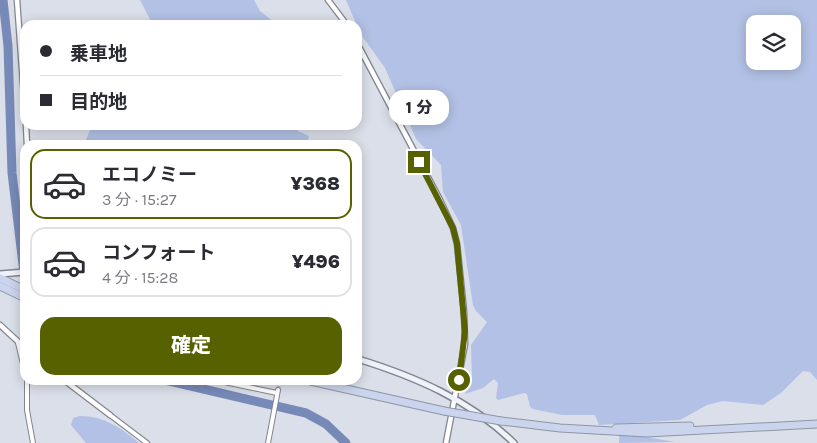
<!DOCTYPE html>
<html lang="ja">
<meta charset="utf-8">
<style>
body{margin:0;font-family:Karla,"Noto Sans JP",sans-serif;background:#f2f2f3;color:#2b2b33;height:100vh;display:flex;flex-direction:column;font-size:19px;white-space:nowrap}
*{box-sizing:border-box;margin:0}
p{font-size:16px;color:#7c7c81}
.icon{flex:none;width:28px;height:28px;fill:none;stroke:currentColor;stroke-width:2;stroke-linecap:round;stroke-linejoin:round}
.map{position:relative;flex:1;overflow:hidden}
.side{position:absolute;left:20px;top:140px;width:342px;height:245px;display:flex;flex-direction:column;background:#fff;border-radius:15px;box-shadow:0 2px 12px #0003}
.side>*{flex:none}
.guide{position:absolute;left:20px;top:20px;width:342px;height:110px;border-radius:15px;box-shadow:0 2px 12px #0003;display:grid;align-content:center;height:110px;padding:0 20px;background:#fff}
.buttons{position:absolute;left:746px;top:15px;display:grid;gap:10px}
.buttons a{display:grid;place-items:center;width:55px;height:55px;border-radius:10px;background:#fff;box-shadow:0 2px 12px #0003;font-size:25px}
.end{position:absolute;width:22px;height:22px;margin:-11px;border:6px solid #576100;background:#fff;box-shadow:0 0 0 2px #fff}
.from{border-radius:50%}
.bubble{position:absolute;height:35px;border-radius:15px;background:#fff;box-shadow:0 2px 12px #0003;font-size:16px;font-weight:800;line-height:35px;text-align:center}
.guide b{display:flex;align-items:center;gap:18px;height:48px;font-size:19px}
.guide b+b{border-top:1px solid #e1e1e2}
.guide i{width:12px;height:12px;background:#2b2b33}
ul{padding:9px 0 0;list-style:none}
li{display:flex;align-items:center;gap:15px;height:70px;margin:0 10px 8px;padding:0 10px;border:2px solid #e1e1e2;border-radius:15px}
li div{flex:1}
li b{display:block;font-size:19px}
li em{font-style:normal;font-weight:800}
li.selected{border-color:#576100}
li>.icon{width:45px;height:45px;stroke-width:1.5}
.button{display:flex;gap:10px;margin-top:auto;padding:10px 20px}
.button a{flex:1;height:58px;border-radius:15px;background:#576100;color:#fff;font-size:20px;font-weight:800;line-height:58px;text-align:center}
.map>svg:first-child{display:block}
.green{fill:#b2c1e5;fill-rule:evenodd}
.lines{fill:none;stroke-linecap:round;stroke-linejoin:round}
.river{stroke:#778ab7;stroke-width:9}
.minor-tunnel{stroke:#b5b9c1;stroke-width:4;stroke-dasharray:4 2;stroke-linecap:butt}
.minor-casing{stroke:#81858d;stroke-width:6}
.tertiary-casing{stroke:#81858d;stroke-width:7}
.secondary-casing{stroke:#81858d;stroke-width:8}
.motorway-casing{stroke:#8e95a6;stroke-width:9}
.minor{stroke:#fff;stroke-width:4}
.tertiary{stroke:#fff;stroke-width:4.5}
.secondary{stroke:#eff2f9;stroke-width:5}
.motorway{stroke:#cad4ec;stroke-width:7}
.motorway-bridge-casing{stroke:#8e95a6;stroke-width:9;stroke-linecap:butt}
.motorway-bridge{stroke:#cad4ec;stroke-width:7}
.route{stroke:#576100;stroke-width:6}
</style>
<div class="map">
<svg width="817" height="443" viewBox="0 0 817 443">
<rect width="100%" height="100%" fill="#dbdfe9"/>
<g class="green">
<polygon points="140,0 254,0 260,11 274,22 274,25 153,25"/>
<path d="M346 0H817V380L810 372 803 371 781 393 763 405 723 401 707 405 680 420 599 425 595 415H562L533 409 530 407 527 394 524 393 498 400 496 398 498 383 494 379 483 388 465 394 472 378 471 345 487 322 476 311 473 305 461 225 443 192 441 165 416 139 385 68 360 33ZM755 24H792V61H755Z"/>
<polygon points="92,125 295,125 298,131 309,136 306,145 84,145"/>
<path d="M80 416C104 416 121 428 139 443H86L71 425 73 418Z"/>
<polygon points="630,434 675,442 619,443 619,435"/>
</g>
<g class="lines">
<g class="river">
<polyline points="3,0 8,46 12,173 25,281"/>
<polyline points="165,380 306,413 326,424 346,443"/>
</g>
<polyline class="minor-tunnel" points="278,390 280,380"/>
<g class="minor-casing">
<g id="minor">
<polyline points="18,343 25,372"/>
<polyline points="27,380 27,410 33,443"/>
<polyline points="215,380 277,393"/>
<polyline points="110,415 147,443"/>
<polyline points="268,443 278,390"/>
</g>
</g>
<g class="tertiary-casing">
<g id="tertiary">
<polyline points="17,0 25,111"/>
<polyline points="328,0 347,25"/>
<polyline points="358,45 440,200 453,228 457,244 464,311 465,344 446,443"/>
<polyline points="26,125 27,145"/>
<polyline points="0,325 25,348"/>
<polyline points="64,380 110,415"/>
</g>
</g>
<g class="secondary-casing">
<g id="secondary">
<polyline points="0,274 25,272"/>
<path d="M358 359C416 377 470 400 514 443"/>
</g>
</g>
<g class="motorway-casing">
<g id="motorway">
<polyline points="0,278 25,290"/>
<polyline points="0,286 25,298"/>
<polyline points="306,380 444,411"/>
<polyline points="501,421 560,428 647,433 817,424"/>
<polyline points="616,428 690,426"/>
</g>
</g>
<use href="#minor" class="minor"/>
<use href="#tertiary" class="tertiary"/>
<use href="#secondary" class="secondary"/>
<use href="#motorway" class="motorway"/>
<g class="motorway-bridge-casing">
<polyline id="motorway-bridge" points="444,411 501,421"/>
</g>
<use href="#motorway-bridge" class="motorway-bridge"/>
</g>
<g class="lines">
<polyline class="route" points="419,162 453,228 457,244 465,331 459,380"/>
</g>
</svg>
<div class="buttons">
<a><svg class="icon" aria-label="layers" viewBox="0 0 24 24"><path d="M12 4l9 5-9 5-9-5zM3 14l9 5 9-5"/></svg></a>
</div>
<i class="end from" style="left:459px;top:380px"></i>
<i class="end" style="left:419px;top:162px"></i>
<div class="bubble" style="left:389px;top:90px;width:60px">1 分</div>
<div class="guide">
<b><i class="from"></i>乗車地</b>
<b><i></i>目的地</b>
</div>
<section class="side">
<ul>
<li class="selected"><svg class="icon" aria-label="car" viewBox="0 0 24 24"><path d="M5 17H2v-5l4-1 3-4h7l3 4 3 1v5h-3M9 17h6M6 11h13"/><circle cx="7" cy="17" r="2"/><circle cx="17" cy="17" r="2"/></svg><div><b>エコノミー</b><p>3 分 · 15:27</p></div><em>¥368</em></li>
<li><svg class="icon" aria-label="car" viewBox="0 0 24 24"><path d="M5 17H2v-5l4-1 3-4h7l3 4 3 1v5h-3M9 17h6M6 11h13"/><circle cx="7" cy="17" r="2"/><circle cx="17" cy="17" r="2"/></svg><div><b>コンフォート</b><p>4 分 · 15:28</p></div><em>¥496</em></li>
</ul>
<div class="button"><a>確定</a></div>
</section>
</div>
